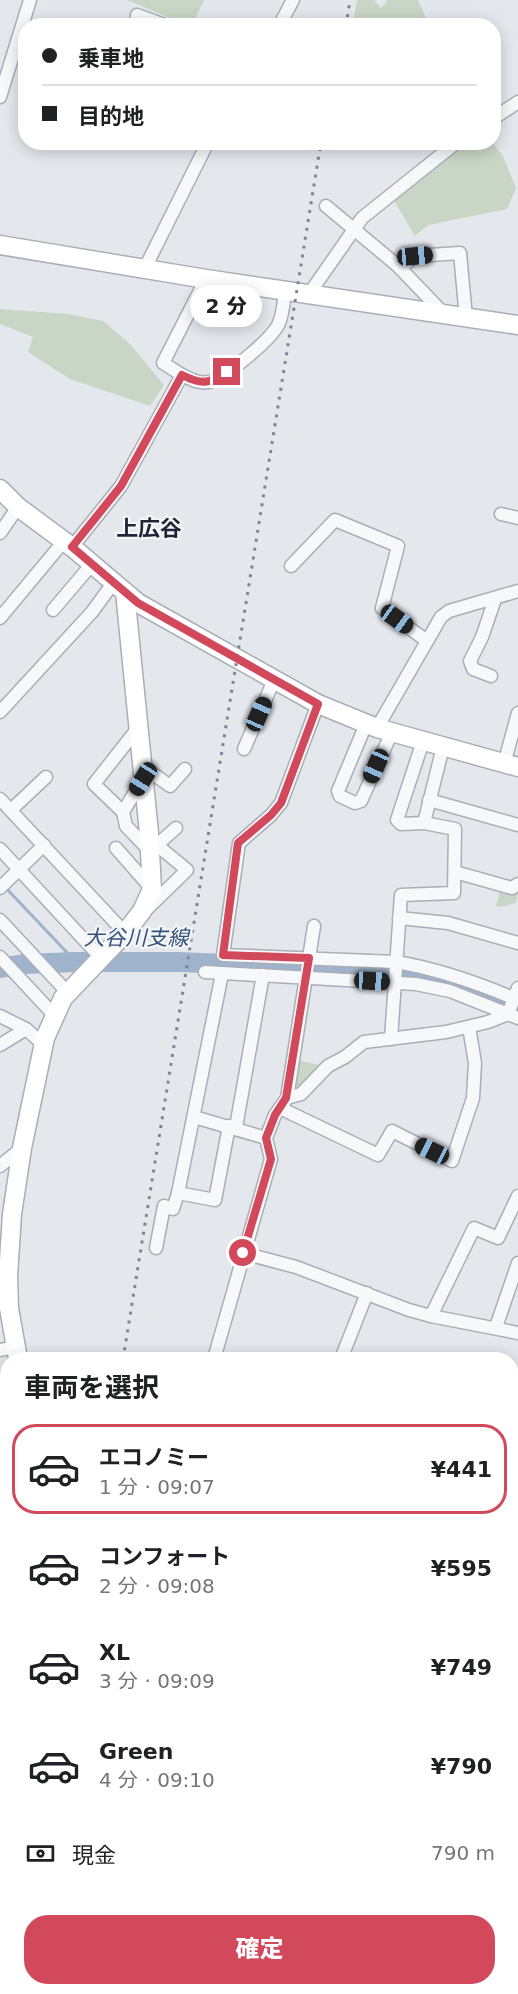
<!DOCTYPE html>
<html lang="ja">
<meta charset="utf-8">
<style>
body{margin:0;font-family:"DejaVu Sans","Noto Sans JP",sans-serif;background:#f6f6f6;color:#202124;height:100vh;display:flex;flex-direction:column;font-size:22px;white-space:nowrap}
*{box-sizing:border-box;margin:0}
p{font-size:20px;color:#757577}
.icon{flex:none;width:33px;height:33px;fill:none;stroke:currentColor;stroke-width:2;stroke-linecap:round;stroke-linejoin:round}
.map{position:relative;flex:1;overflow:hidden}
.panel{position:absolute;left:0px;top:1352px;width:519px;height:644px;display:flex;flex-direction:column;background:#fff;border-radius:24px 24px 0 0;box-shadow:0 3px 15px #0003}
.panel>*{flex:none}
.guide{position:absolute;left:18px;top:18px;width:483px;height:132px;border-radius:24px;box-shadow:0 3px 15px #0003;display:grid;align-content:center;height:132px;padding:0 24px;background:#fff}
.end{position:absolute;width:27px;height:27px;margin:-14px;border:8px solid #d1495b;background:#fff;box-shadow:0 0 0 3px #fff}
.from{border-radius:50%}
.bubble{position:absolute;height:42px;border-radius:21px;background:#fff;box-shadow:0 3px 15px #0003;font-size:20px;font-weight:800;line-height:42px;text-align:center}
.car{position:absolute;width:18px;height:36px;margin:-18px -9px;border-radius:8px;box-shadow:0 0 4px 2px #0007;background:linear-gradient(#222 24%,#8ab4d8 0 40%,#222 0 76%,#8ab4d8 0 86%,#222 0)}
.guide b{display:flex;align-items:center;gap:21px;height:57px;font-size:22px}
.guide b+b{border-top:2px solid #e0e0e0}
.guide i{width:15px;height:15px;background:#202124}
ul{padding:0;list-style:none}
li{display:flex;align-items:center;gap:18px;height:90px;margin:0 12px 9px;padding:0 12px;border:3px solid transparent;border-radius:24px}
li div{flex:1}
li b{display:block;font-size:22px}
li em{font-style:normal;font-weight:800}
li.active{border-color:#d1495b}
li>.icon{width:54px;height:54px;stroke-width:1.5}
h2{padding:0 24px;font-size:27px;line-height:72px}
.pay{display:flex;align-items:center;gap:15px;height:66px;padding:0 24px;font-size:22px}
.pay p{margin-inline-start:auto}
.cta{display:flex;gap:12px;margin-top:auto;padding:12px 24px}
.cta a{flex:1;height:69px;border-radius:24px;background:#d1495b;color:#fff;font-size:24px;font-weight:800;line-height:69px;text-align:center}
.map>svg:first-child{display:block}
.green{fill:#c9d6c5}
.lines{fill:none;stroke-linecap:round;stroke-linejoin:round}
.stream{stroke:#9fb4cc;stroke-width:3}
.river{stroke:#9fb4cc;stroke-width:20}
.street-casing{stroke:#a9aeb7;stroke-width:15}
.secondary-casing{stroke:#a9aeb7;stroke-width:21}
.street{stroke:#f7f8fa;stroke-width:12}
.secondary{stroke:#fff;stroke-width:18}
.rail{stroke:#7d8696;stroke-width:3;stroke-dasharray:3 6;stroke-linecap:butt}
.route{stroke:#d1495b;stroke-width:8}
.labels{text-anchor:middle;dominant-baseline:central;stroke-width:4.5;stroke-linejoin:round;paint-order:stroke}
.water-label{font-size:21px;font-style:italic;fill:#34527a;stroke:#f4f6f9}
.quarter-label{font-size:22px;font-weight:bold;fill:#1d2536;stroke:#f4f6f9}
</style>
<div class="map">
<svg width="518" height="1994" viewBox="0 0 518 1994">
<rect width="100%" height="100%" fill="#e4e7ec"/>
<g class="green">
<polygon points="127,0 204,0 192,25 182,26 177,21"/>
<polygon points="357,0 374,0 381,8 388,0 418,0 427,20 433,25 353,25"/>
<polygon points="464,143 493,143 503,156 516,188 507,209 428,225 415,236 393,199"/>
<polygon points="0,309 68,314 103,321 129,343 164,385 150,406 70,379 28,352 33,337 0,324"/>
<polygon points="501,888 518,893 516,903 500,907 496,906"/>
<polygon points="300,1061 320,1065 321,1069 292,1094 294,1063"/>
<polygon points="0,1984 7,1984 8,1988 42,1988 53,1994 0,1994"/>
<polygon points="161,1988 206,1988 206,1994 162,1994"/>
<polygon points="251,1988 373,1988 374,1990 388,1994 250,1994"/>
</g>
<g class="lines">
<polyline class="stream" points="5,887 76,962"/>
<polyline class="river" points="0,968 24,964 76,962 179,962 402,972 460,986 518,1010"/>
<g class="street-casing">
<g id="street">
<polyline points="135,26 137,15 167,26"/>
<polyline points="279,26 293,0"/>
<polyline points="0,97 30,0"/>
<polyline points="494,118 518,102"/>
<polyline points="326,206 398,266 444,314"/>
<polyline points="145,268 208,142"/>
<polyline points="400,268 415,256 460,253 466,318"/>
<polyline points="309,294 362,218 457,142"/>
<polyline points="182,375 163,363 206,279"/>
<polyline points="501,514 518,518"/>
<polyline points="0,533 18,507"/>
<path d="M72 547 121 486 182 375C192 380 201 385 212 381 228 375 273 338 279 323 283 314 284 300 285 290"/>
<polyline points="291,566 335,520 398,546 382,608 427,641"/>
<polyline points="53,610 92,564"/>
<polyline points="0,618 64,541"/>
<polyline points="491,676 473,669 470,661 482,637 495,599"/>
<path d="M318 704 281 803 271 815 239 843 223 955 396 962C439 969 478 983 518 1000"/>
<polyline points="0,712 92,612 114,582"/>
<polyline points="366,724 338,791 340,796 355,803 361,801 392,732"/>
<polyline points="138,728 94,784 123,812 126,826 150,851 176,828"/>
<polyline points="377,728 441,617 449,611 518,591"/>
<polyline points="244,749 274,680"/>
<polyline points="504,764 518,713"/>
<polyline points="141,765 170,786 185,769"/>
<polyline points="0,799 125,933"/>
<polyline points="429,800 518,825"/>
<polyline points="11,810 46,777"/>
<polyline points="123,812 143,779"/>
<polyline points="424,823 443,747"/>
<polyline points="116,848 152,889"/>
<polyline points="0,849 101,958"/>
<polyline points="455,872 512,888 518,884"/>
<polyline points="0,888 44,845"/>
<polyline points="146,910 187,870 157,845"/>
<polyline points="399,918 448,923 518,943"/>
<polyline points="0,920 68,993"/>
<polyline points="0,957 55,1016"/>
<polyline points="205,972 416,984 450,991 518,1018"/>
<polyline points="222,974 178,1193 215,1200 229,1126"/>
<polyline points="0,1016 26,1029 44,1045"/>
<polyline points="391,1039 401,895 454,893 455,829 424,823 401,824 397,820 423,741"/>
<polyline points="0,1045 26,1029"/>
<polyline points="287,1098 314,926"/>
<polyline points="280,1108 378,1155 392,1131 452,1161 473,1098 475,1063 469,1027"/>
<polyline points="194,1117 266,1138"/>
<polyline points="236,1127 263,975"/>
<polyline points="0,1166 22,1148"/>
<polyline points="156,1248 164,1206 173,1209 178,1193"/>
<polyline points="243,1253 296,1267 409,1310 431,1316 518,1333"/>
<polyline points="431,1316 474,1228 498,1238 518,1196"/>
<polyline points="496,1327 518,1263"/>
<polyline points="0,1350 15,1347"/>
<polyline points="214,1359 271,1159 266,1138 275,1115 287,1098 301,1094 328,1066 345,1057 364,1042 446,1032 488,1022 508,1014 518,988"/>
<polyline points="341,1359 367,1293"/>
<polyline points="512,1483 518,1485"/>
<polyline points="512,1692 518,1693"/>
<polyline points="512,1933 518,1935"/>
<polyline points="60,1988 60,1994"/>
<polyline points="115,1994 116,1988"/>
</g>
</g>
<g class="secondary-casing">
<g id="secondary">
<polyline points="0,245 206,279 518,325"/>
<polyline points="0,489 18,507 72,547 138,603 318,704 377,728 518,767"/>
<polyline points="18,1359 9,1308 8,1276 12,1214 22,1148 45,1038 63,998 125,933 142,911 152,889 149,833 125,592"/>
<polyline points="0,1472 8,1474"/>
<polyline points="512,1587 518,1589"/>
<polyline points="0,1623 8,1624"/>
<polyline points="0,1665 8,1665"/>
<polyline points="0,1855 8,1857"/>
</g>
</g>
<use href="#street" class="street"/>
<use href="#secondary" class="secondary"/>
<g class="rail">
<polyline points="346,26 350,0"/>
<polyline points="123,1359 321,142"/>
<polyline points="93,1994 93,1988"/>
</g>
</g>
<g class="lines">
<path class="route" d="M227 372C208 384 202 385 182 375L121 486 72 547 138 603 318 704 281 803 271 815 238 843 223 955 309 958 286 1098 275 1115 266 1138 271 1159 243 1253"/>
</g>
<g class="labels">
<g class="water-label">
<text x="136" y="938">大谷川支線</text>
</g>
<g class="quarter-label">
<text x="149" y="528">上広谷</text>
</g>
</g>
</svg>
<i class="end from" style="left:243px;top:1253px"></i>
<i class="end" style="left:227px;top:372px"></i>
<div class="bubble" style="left:190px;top:285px;width:72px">2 分</div>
<i class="car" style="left:415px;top:256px;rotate:85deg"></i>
<i class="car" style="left:397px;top:619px;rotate:126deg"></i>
<i class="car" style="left:259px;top:714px;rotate:24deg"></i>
<i class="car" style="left:376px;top:766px;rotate:204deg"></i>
<i class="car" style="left:143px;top:779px;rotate:212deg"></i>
<i class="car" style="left:372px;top:981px;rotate:93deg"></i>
<i class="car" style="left:432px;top:1151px;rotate:296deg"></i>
<div class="guide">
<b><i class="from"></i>乗車地</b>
<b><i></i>目的地</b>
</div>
<section class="panel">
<h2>車両を選択</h2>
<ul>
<li class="active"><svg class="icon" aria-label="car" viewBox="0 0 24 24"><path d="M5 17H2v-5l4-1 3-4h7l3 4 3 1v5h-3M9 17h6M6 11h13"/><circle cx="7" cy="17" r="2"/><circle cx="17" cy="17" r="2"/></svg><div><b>エコノミー</b><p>1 分 · 09:07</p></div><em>¥441</em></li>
<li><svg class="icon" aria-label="car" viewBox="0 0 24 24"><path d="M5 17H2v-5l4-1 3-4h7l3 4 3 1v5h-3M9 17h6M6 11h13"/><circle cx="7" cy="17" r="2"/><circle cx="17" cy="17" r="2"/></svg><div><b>コンフォート</b><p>2 分 · 09:08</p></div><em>¥595</em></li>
<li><svg class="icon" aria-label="car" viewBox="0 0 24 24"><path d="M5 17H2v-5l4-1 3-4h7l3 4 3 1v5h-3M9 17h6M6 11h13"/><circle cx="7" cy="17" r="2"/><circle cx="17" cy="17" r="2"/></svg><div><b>XL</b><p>3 分 · 09:09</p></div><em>¥749</em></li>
<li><svg class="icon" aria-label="car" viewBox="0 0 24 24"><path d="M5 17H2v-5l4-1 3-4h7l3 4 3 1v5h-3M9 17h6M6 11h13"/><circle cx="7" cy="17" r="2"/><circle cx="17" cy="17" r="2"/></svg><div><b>Green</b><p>4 分 · 09:10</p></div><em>¥790</em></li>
</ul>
<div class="pay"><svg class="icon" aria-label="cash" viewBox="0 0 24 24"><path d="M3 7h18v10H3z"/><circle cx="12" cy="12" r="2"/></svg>現金<p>790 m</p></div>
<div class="cta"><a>確定</a></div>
</section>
</div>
